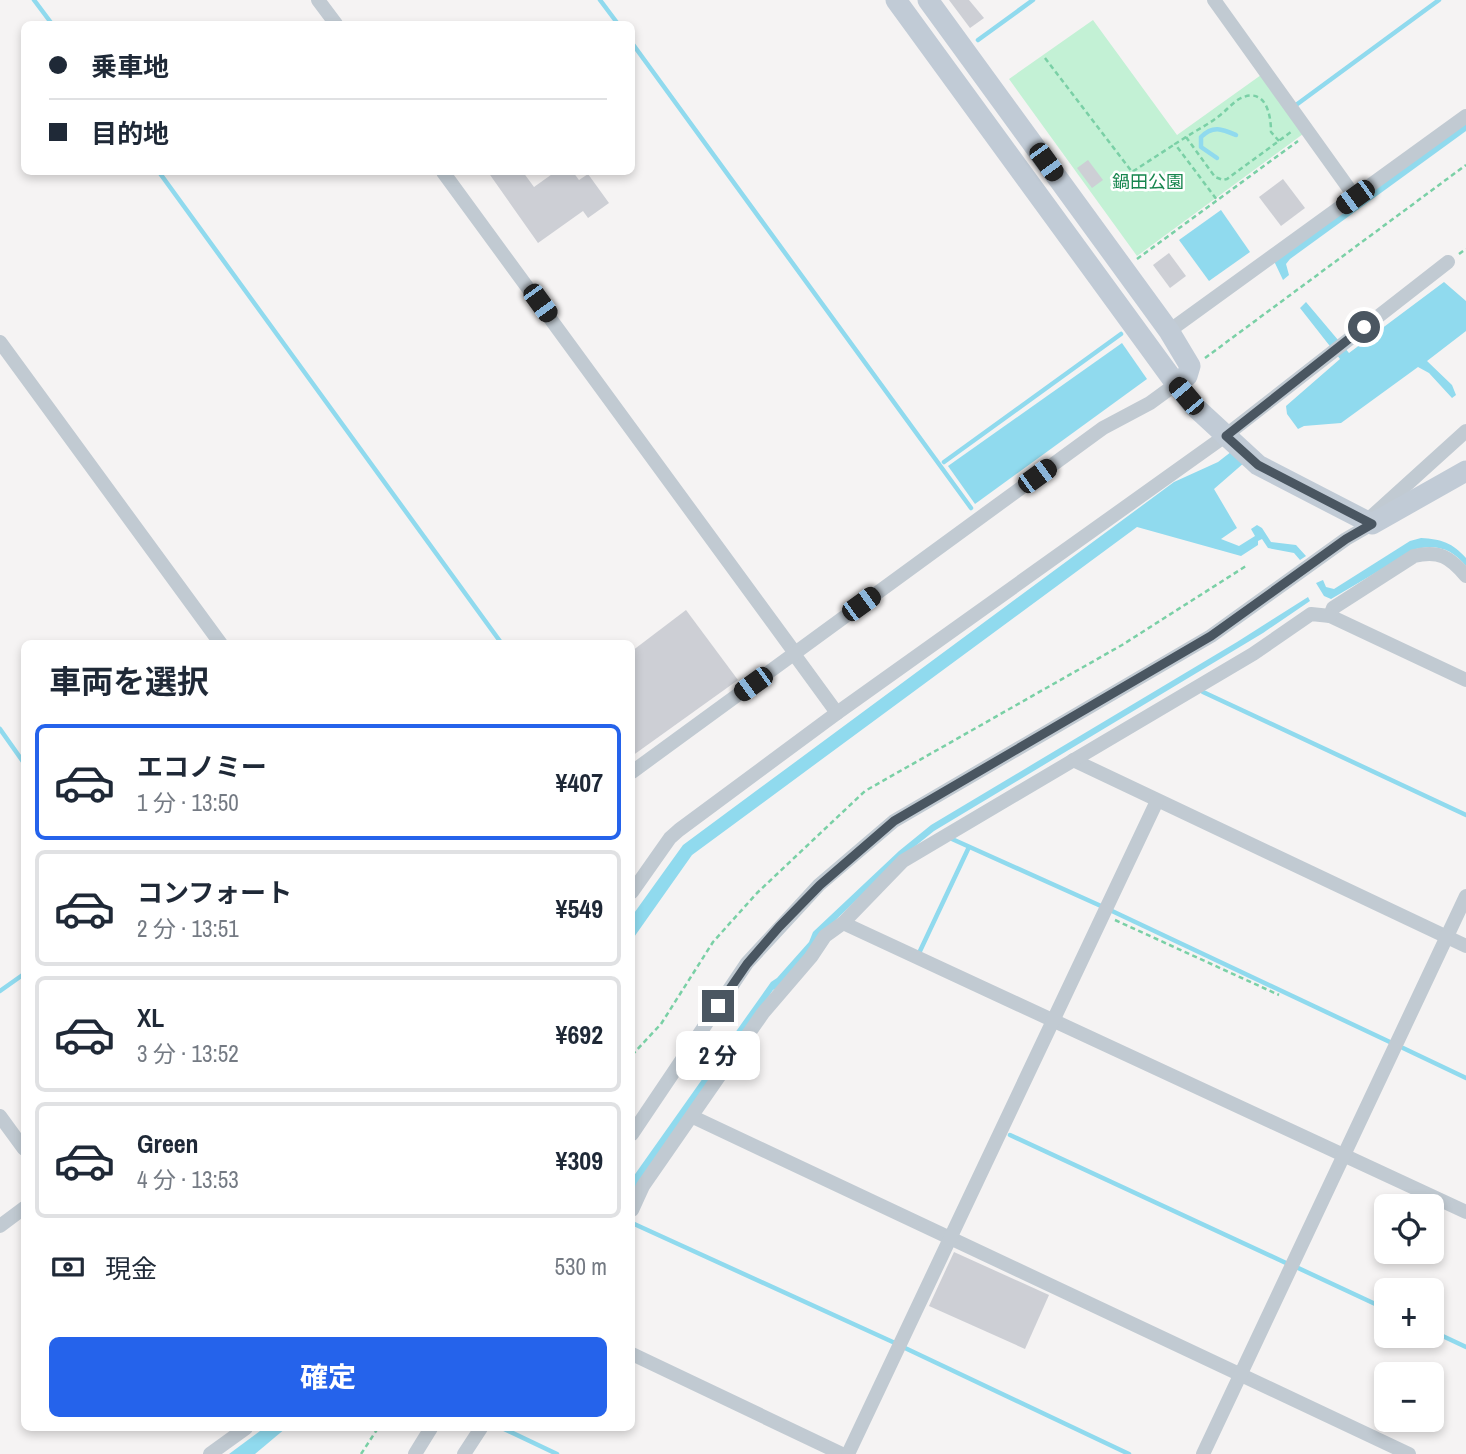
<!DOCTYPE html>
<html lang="ja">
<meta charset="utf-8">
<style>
body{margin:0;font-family:"Archivo Narrow","Noto Sans JP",sans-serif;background:#f2f2f3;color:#1f2937;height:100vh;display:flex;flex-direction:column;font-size:26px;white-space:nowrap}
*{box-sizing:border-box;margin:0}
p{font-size:23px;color:#747a83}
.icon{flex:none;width:38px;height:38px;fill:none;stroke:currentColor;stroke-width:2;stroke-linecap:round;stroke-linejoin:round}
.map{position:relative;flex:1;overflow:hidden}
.drawer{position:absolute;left:21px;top:640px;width:614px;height:791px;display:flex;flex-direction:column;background:#fff;border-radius:10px;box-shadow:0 4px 10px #0003}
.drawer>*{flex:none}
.hud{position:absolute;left:21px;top:21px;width:614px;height:154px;border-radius:10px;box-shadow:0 4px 10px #0003;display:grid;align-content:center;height:154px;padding:0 28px;background:#fff}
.buttons{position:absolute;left:1374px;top:1194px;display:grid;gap:14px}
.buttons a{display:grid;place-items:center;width:70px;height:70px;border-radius:10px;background:#fff;box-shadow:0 4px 10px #0003;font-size:35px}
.end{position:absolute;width:32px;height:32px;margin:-16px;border:9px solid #4a5661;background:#fff;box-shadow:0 0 0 4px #fff}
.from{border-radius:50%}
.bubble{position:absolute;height:49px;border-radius:10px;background:#fff;box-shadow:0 4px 10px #0003;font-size:23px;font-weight:700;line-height:49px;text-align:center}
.car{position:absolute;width:21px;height:42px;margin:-21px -10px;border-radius:9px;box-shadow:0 0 5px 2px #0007;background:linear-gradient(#222 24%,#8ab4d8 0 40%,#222 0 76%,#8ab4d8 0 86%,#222 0)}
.hud b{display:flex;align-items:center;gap:24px;height:66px;font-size:26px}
.hud b+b{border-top:2px solid #e0e1e3}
.hud i{width:18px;height:18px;background:#1f2937}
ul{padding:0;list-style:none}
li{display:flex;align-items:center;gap:21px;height:116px;margin:0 14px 10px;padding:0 14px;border:4px solid #e0e1e3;border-radius:10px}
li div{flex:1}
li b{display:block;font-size:26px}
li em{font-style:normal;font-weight:700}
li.on{border-color:#2563eb}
li>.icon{width:63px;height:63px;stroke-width:1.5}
h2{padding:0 28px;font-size:32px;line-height:84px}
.pay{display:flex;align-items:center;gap:18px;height:77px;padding:0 28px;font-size:26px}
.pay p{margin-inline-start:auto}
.primary-button{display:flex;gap:14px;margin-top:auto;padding:14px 28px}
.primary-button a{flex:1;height:80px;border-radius:10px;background:#2563eb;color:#fff;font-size:28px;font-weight:700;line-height:80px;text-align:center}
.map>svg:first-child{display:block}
.green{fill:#c3f1d5}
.water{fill:#90daee}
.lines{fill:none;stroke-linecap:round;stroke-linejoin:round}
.stream{stroke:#90daee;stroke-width:4.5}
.building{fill:#cdcfd5}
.path{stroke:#7ad0a6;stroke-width:2.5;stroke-dasharray:5 3.5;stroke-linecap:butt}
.street{stroke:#c1cad2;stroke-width:14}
.secondary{stroke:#c1cbd6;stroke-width:21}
.route{stroke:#4a5661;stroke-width:9}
.labels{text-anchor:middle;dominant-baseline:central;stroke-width:5;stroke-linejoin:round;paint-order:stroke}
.park-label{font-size:18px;fill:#17864f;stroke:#fff}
</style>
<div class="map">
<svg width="1466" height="1454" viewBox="0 0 1466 1454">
<rect width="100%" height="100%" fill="#f5f3f3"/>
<polygon class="green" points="1093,20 1177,135 1261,75 1303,134 1137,256 1009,79"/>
<g class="water">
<polygon points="1466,122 1466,131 1290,259 1286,264 1289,275 1283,280 1274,261"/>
<polygon points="1221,210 1250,252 1209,281 1179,240"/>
<polygon points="1444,282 1466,301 1466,331 1427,361 1452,385 1456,395 1452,398 1429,373 1418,367 1341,423 1304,426 1298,429 1287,414 1286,406 1340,359 1300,308 1306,302 1349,353"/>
<polygon points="1122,343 1147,379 975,504 948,466"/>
<polygon points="1236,448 1245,462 1214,489 1237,528 1221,539 1239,546 1255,536 1251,529 1257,525 1262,528 1271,542 1296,545 1306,556 1300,560 1294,553 1268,548 1262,539 1258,541 1258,545 1241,556 1137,527 692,855 632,940 632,916 683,845 1174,482 1218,462"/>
<path d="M1421 538C1441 539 1453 543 1466 558V566C1452 549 1438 544 1416 549L1331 599 1324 596 1316 583 1323 580 1326 587 1334 589 1410 541Z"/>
<polygon points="1308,597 1310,601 1263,633 934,831 898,860 819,936 781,986 773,990 632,1203 633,1177 771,982 777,978 809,942 813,932 899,851 931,825 1237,642"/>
<polygon points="264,1428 286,1428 255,1454 229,1454"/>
</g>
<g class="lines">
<g class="stream">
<polyline points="34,0 52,24"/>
<polyline points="600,0 618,24"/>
<polyline points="978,40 1033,0"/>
<polyline points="632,43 971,508"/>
<polyline points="1296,105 1439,0"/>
<path d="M1217 158 1201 147V137C1213 125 1222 129 1236 135"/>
<polyline points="159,172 502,644"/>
<polyline points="944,462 1121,334"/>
<polyline points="1203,692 1466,815"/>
<polyline points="0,729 24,763"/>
<polyline points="952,839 1101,906"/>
<polyline points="1112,911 1392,1043"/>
<polyline points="920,951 969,847"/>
<polyline points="0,991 24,974"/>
<polyline points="1403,1048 1466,1078"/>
<polyline points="1010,1135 1286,1263"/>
<polyline points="632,1223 895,1343"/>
<polyline points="1296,1267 1386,1309"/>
<polyline points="1432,1331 1466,1347"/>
<polyline points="905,1348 1129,1454"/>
<polyline points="502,1428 557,1454"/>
</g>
</g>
<g class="building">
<polygon points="949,0 969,0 984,18 970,28"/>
<polygon points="1088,160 1103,180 1092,188 1077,168"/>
<polygon points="488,172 523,172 534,187 555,172 573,172 579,180 588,174 609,203 588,218 583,211 538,243"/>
<polygon points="1283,179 1305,208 1281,226 1259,197"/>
<polygon points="1169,253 1186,276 1170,288 1153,265"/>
<polygon points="686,610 738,680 632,756 632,651"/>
<polygon points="954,1252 1049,1295 1025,1349 929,1306"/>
</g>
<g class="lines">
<g class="path">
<polyline points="1045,58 1132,172 1175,144"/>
<polyline points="1186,137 1175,144 1217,200"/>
<path d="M1279 141 1271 132C1271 115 1266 87 1241 98 1233 102 1227 110 1219 116 1209 124 1197 130 1186 137L1215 177 1223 180 1227 179 1291 132"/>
<polyline points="1132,172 1140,182"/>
<polyline points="1459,254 1466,249"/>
<polyline points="1137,259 1298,141"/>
<polyline points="1205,358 1466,165"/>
<polyline points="1115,920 1279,995"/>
<polyline points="632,1055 661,1024 713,942 757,893 865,791 1122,645 1246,566"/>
<polyline points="361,1454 378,1428"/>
</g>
<g class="street">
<polyline points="318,0 336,24"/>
<polyline points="1214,0 1355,197"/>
<polyline points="443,172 795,653"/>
<polyline points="1169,331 1466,116"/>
<polyline points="0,342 221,644"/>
<polyline points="1371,517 1466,431"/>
<path d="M1466 576C1450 557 1439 550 1414 556L1333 608 1330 616 1466 680"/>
<polyline points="794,654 837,713"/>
<polyline points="1073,760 1466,946"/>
<polyline points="632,772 1103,428 1150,403 1176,384"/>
<polyline points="632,892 670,838 679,830 837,713 1225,436 1448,262"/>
<polyline points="843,923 1466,1212"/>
<polyline points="0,1116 24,1149"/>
<polyline points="693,1117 1409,1454"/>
<polyline points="632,1134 747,963 819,885 894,821 1211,636 1346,539 1372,524"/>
<polyline points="632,1210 643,1186 763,1013 811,957 825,936 843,923 903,861 1253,654 1311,614 1330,616"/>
<polyline points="0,1226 24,1208"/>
<polyline points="632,1354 842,1454"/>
<polyline points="210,1454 246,1428"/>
<polyline points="415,1454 431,1428"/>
<polyline points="464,1454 481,1428"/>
<polyline points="848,1454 1157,801"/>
<polyline points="1203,1454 1466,896"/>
</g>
<g class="secondary">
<polyline points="896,0 1176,384 1195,407 1258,465 1372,524 1466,471"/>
<polyline points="928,0 1169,331 1190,366 1187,376 1176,384"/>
</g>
</g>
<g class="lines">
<polyline class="route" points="718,1006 747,964 779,927 820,885 894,821 1211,636 1346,539 1372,524 1258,465 1226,436 1364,327"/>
</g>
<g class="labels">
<g class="park-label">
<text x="1148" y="181">鍋田公園</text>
</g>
</g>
</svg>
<div class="buttons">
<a><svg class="icon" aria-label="locate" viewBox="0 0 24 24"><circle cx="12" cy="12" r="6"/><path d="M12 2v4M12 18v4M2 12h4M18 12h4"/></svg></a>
<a>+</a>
<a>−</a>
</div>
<i class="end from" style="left:1364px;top:327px"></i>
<i class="end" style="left:718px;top:1006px"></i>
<div class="bubble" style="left:676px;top:1031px;width:84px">2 分</div>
<i class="car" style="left:1046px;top:162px;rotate:144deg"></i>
<i class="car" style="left:1355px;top:197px;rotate:234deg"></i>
<i class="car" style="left:540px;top:303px;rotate:144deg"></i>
<i class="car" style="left:1186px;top:396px;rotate:320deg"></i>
<i class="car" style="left:1037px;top:476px;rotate:54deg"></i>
<i class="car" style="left:861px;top:604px;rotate:54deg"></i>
<i class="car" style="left:753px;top:684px;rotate:234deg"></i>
<div class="hud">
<b><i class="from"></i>乗車地</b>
<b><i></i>目的地</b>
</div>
<section class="drawer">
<h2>車両を選択</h2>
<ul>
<li class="on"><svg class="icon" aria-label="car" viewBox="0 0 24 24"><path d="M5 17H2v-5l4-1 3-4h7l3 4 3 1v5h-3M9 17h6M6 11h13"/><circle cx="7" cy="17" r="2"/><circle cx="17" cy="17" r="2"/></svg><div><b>エコノミー</b><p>1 分 · 13:50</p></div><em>¥407</em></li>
<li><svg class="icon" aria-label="car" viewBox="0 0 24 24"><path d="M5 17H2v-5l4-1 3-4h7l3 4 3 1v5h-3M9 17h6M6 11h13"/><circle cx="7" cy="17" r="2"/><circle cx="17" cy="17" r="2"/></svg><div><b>コンフォート</b><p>2 分 · 13:51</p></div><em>¥549</em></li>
<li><svg class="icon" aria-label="car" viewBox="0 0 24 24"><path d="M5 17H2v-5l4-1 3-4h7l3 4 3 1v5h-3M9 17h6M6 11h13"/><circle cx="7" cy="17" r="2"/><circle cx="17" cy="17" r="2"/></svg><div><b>XL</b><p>3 分 · 13:52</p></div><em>¥692</em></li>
<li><svg class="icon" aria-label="car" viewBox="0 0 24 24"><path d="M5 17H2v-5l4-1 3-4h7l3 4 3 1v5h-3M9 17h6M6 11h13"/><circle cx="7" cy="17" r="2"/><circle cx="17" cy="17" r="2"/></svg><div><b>Green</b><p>4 分 · 13:53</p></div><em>¥309</em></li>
</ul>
<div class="pay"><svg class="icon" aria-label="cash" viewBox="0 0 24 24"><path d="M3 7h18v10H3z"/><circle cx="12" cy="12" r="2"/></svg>現金<p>530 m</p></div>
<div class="primary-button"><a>確定</a></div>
</section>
</div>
